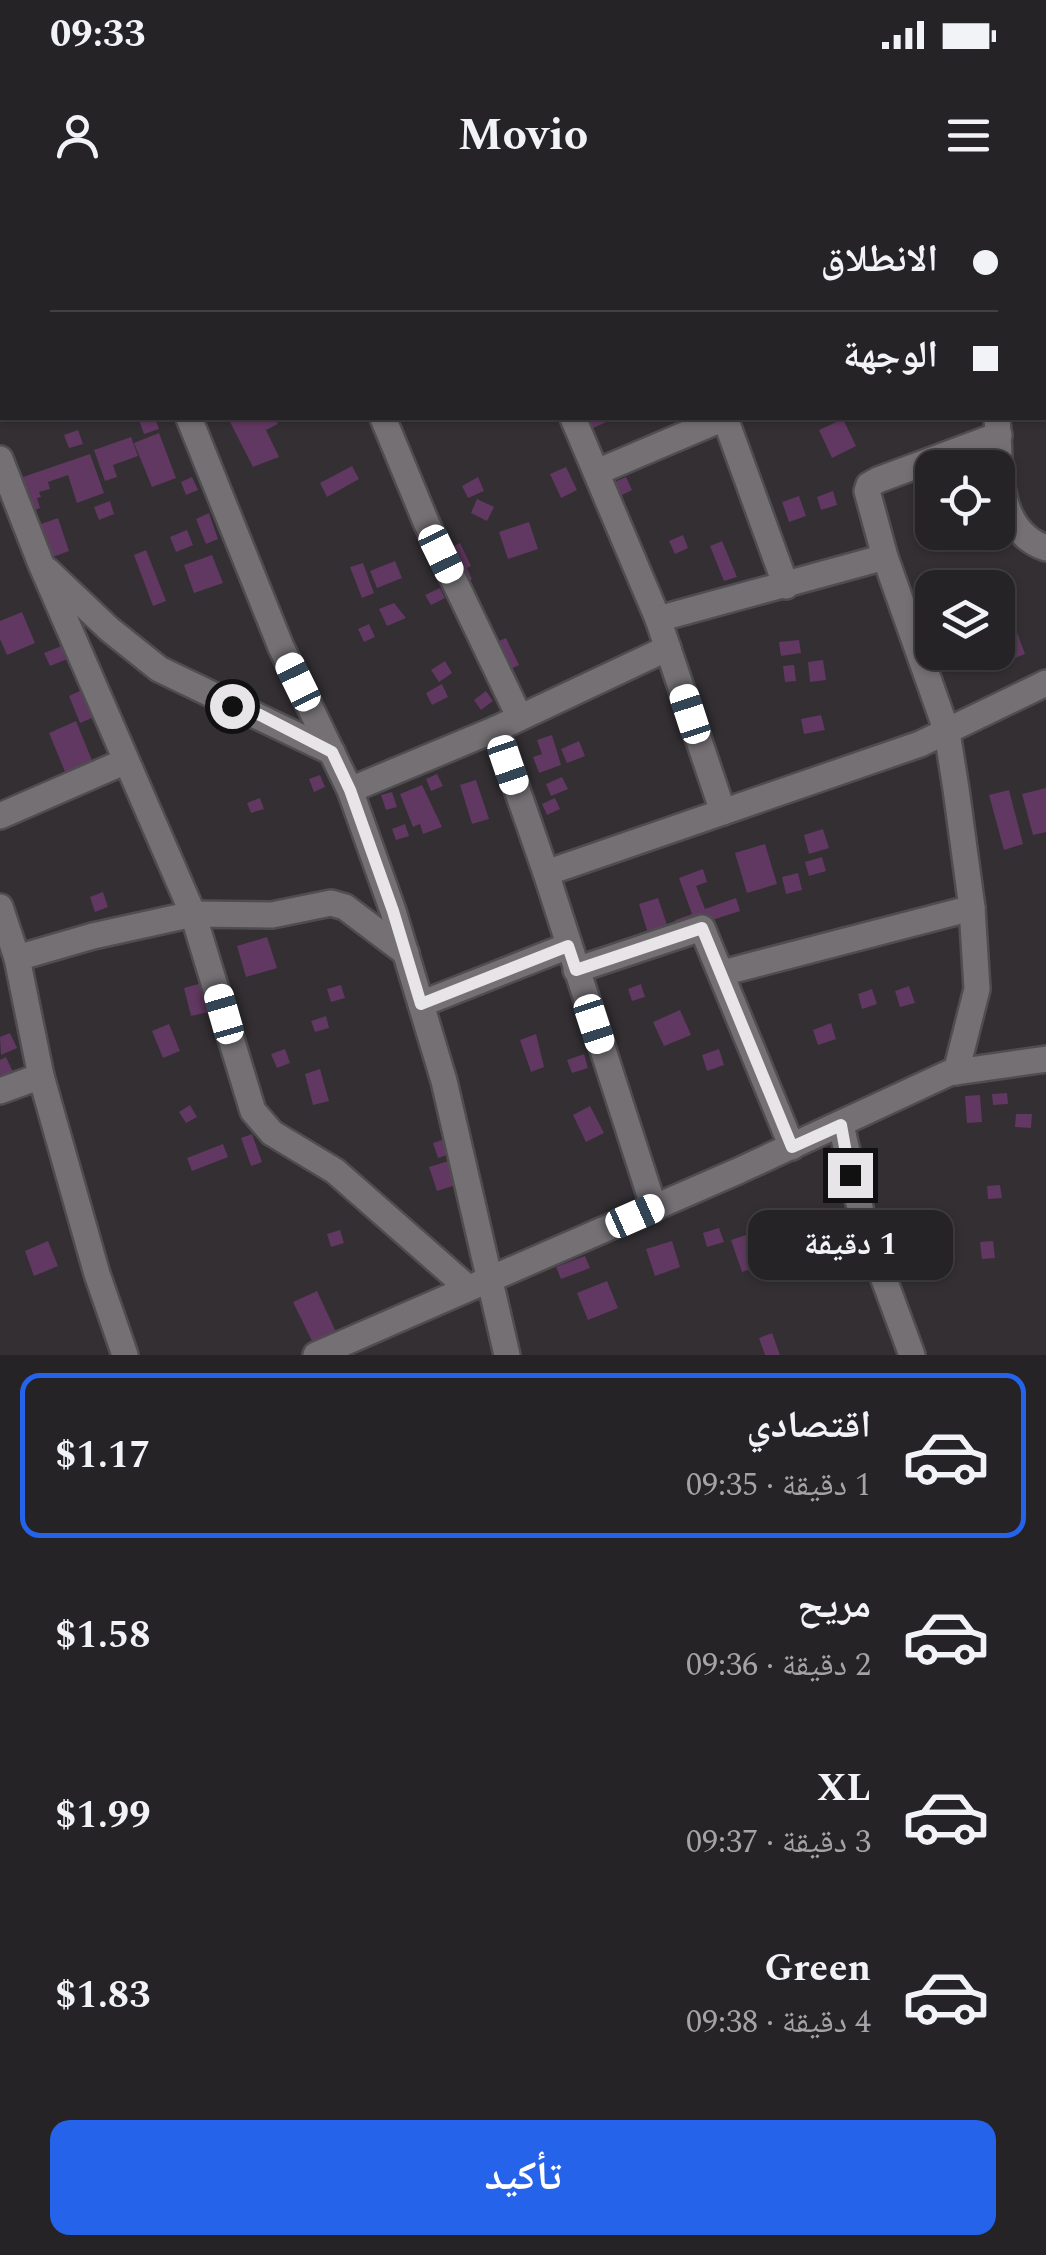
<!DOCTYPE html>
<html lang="ar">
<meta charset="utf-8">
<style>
body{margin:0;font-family:Spectral,"Noto Naskh Arabic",serif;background:#2e2b2e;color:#f1f3f6;direction:rtl;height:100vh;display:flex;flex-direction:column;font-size:38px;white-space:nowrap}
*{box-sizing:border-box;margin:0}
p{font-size:32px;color:#a4a4a7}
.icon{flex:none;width:55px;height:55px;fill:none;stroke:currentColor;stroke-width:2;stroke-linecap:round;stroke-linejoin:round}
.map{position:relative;height:1155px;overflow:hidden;direction:ltr}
.sheet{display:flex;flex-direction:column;background:#262326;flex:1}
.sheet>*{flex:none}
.banner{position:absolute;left:0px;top:0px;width:1048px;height:220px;box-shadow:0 2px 8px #0004,0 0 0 2px #424043;direction:rtl;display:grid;align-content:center;height:220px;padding:0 50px;background:#262326}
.controls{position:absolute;left:915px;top:250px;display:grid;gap:20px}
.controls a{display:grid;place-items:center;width:100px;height:100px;border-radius:20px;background:#262326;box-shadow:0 2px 8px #0004,0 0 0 2px #424043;font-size:50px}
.end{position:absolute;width:45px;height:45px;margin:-22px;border:12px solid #e8e5e8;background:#111;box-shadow:0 0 0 5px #111}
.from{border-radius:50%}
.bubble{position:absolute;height:70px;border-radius:20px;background:#262326;box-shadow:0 2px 8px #0004,0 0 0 2px #424043;font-size:32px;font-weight:700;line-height:70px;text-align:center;direction:rtl}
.car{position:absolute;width:30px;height:60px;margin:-30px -15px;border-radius:12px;box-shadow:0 0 8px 2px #0007;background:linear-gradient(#fff 24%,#345 0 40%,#fff 0 76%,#345 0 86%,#fff 0)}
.banner b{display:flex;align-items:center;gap:35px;height:95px;font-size:38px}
.banner b+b{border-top:2px solid #424043}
.banner i{width:25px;height:25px;background:#f1f3f6}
ul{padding:18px 0 0;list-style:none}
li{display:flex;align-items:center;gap:30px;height:165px;margin:0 20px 15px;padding:0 30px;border:5px solid transparent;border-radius:20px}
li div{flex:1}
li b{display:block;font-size:38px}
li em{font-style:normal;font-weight:700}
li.active{border-color:#2563eb}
li>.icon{width:90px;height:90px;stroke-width:1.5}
.button{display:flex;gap:20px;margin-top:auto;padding:20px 50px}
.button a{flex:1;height:115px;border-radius:20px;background:#2563eb;color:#fff;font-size:40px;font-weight:700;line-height:115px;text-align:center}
.status{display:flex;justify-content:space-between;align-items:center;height:70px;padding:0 50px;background:#262326;direction:ltr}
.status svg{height:28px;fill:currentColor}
header{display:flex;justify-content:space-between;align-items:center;height:130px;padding:0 50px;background:#262326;font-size:45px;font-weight:700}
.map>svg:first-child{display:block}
.building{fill:#613861}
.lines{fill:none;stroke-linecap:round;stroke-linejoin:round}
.minor-casing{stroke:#504d50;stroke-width:30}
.minor{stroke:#747074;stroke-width:25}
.route{stroke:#e8e5e8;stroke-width:12}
</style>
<div class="status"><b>09:33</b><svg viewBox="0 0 49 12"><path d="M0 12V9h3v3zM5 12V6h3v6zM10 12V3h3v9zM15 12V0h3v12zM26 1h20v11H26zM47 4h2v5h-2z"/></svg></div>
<header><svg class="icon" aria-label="menu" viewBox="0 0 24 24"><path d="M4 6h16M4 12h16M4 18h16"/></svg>Movio<svg class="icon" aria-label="person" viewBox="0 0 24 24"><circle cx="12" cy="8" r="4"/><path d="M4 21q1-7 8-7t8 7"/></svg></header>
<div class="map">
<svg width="1046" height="1155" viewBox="0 0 1046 1155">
<rect width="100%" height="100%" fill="#332f33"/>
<g class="building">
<polygon points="146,218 155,218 159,229 144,234 139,220"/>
<polygon points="228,218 275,218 278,224 266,230 279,257 253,267"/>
<polygon points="586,218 615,218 591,229"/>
<polygon points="843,219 856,246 832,258 819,230"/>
<polygon points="78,230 83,244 69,248 64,235"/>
<polygon points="159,233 176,278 152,287 134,243"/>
<polygon points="131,237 138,256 113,265 117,277 105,281 94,250"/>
<polygon points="90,254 104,293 77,303 68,275 48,282 50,289 39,292 41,297 37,298 40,308 33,311 20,278"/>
<polygon points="352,266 359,279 327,297 320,283"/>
<polygon points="566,267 577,290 561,298 550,274"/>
<polygon points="192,277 198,290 186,295 181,282"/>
<polygon points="478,277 484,291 468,298 462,286"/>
<polygon points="626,277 632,290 618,297 612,283"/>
<polygon points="833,291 837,305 821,310 817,297"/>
<polygon points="799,296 806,316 789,322 782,302"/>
<polygon points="477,299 494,307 487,321 471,313"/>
<polygon points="110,301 114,314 99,320 94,307"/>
<polygon points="209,313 218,339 206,344 196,319"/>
<polygon points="58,318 69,351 50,358 38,325"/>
<polygon points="529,322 538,349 508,359 499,332"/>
<polygon points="187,330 193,345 176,352 170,337"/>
<polygon points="683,335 688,348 675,354 669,341"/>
<polygon points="722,341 737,377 724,381 710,346"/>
<polygon points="460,343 471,366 467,368 472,379 465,383 448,349"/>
<polygon points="146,350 166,401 153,406 134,355"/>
<polygon points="212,355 223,383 194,393 184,365"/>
<polygon points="395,361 402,378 377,388 370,371"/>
<polygon points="363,363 374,393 362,398 350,367"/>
<polygon points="440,388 445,398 431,405 425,395"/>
<polygon points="394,403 406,418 387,426 379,409"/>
<polygon points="22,412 35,443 7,455 0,439 0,421"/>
<polygon points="1011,416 1025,454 997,465 992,452 998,452 998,422"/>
<polygon points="369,424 375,437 364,442 358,429"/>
<polygon points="506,438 519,465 507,471 494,443"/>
<polygon points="799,440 801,453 781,456 779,442"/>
<polygon points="64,445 70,458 50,466 44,453"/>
<polygon points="823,460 826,480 810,482 808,462"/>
<polygon points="445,461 452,473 439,482 431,470"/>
<polygon points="794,465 796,481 785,482 783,466"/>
<polygon points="442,484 448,497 432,505 426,493"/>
<polygon points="82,490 94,517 80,523 69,496"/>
<polygon points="486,491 493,501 481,510 474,500"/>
<polygon points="821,515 825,530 804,534 801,519"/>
<polygon points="76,521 93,563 66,574 49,533"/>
<polygon points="552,535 561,565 539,573 533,557 542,554 537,540"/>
<polygon points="579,541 585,556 567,563 561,549"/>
<polygon points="437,574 443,586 431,591 426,579"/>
<polygon points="320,575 325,587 314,592 309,579"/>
<polygon points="562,577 568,589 551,596 546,584"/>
<polygon points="476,580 489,619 472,624 460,585"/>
<polygon points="422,585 442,627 423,634 420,624 413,627 400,594"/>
<polygon points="1046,588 1046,632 1033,635 1022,594"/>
<polygon points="1009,590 1023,644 1004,650 989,595"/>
<polygon points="392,592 397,607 386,610 381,595"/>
<polygon points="260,598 264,609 251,613 247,603"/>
<polygon points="555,598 560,609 547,615 542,604"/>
<polygon points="405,624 409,636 396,640 392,629"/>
<polygon points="823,629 829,648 809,654 804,635"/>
<polygon points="765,644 777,684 747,693 735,653"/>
<polygon points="822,657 826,671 809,676 805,662"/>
<polygon points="703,669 707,682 696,686 705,709 736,698 740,711 678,731 675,720 692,714 679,678"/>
<polygon points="798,673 802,690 786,694 782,677"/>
<polygon points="103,692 108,707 95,712 90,697"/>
<polygon points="658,698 670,734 650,740 639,704"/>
<polygon points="267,737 277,768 246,777 237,746"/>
<polygon points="206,782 213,811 191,816 184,788"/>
<polygon points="641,784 645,797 632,801 628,789"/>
<polygon points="341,785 345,798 331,802 327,789"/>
<polygon points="909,786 915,803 900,807 895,791"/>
<polygon points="872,789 877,804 862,809 858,794"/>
<polygon points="680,810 691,835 664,846 653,822"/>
<polygon points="326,816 329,828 315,832 311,821"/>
<polygon points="831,823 836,839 818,845 813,830"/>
<polygon points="169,824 180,851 163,858 152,831"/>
<polygon points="10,833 17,848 1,855 0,837"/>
<polygon points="536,834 544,867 531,872 520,840"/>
<polygon points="285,849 290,863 277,868 271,854"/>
<polygon points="719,849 724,865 707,871 702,855"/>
<polygon points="584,854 588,868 572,873 567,860"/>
<polygon points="6,857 13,872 0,878 0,860"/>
<polygon points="320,869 329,901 313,905 305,874"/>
<polygon points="1007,893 1008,904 993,905 992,894"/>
<polygon points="980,895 982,922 967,923 965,896"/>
<polygon points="190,905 197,917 186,923 179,912"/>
<polygon points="590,906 604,933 586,942 573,915"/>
<polygon points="1016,914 1032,914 1031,928 1015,927"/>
<polygon points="252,934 262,962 251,966 241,938"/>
<polygon points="445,939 450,954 438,958 433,943"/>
<polygon points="223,944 228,957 192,971 187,958"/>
<polygon points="452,960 459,984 437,991 429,967"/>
<polygon points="1000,985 1002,998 988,999 987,986"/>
<polygon points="719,1028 724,1042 707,1047 703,1033"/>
<polygon points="340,1030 344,1043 331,1047 327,1034"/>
<polygon points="746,1035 756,1067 742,1072 731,1040"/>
<polygon points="48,1041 58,1066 34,1076 25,1051"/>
<polygon points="672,1041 680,1067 655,1076 646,1049"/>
<polygon points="993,1041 995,1058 982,1059 980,1042"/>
<polygon points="585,1056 590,1068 561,1079 556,1067"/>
<polygon points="607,1081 618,1108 588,1120 577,1093"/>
<polygon points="317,1091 336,1132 313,1143 293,1102"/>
<polygon points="772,1133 780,1155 765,1155 759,1138"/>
</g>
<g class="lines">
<g class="minor-casing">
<g id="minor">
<polyline points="103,0 104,2"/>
<polyline points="288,0 290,2"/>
<polyline points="474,0 475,2"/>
<polyline points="669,0 670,2"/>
<polyline points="914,0 915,2"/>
<polyline points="774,2 791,0"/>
<polyline points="189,218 281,447 350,590 393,711 444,881 507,1155"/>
<polyline points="383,218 426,322 519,516"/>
<polyline points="573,218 658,419 723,612"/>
<polyline points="725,218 786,386"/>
<path d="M997 218C1001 263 993 330 1046 348"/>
<polyline points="0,259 41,364 193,714 253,911 272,933 335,971 468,1088"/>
<polyline points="597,272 724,218"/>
<polyline points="48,371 109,429 159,469 332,552"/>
<polyline points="658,419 885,357"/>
<polyline points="496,529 546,673 654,1008"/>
<polyline points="350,590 496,529 668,448"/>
<polyline points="0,616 126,561"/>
<polyline points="546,673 920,544 1046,483"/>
<polyline points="0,707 17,758 41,876"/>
<polyline points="17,758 93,736 193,714 272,715 331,703 345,707 406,753"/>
<polyline points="576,770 702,728 792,947"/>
<polyline points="722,773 972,708"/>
<polyline points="421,804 568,746"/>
<polyline points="956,872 977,789 972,708 956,589 947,532 885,357 867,291 869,285 878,280 999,235"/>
<polyline points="0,891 41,876 97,1074 125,1155"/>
<polyline points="841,925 864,1025 912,1155"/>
<polyline points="316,1155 738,971 949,873 1046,859"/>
</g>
</g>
<use href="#minor" class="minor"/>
</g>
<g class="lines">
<polyline class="route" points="232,506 260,515 332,552 350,590 393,711 421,804 568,746 576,770 702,728 792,947 841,925 850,975"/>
</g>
</svg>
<div class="controls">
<a><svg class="icon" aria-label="locate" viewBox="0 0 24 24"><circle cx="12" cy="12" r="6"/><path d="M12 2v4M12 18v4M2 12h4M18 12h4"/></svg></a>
<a><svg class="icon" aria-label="layers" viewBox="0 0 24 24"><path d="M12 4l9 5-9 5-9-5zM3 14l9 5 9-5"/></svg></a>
</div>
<i class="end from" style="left:232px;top:506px"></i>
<i class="end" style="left:850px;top:975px"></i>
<div class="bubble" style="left:748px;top:1010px;width:205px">1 دقيقة</div>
<i class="car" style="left:441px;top:354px;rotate:154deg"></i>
<i class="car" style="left:298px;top:482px;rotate:334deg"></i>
<i class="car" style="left:690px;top:514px;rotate:342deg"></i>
<i class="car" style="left:508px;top:565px;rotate:161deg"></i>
<i class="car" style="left:224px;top:814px;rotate:344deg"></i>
<i class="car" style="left:594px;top:824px;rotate:162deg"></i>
<i class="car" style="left:635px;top:1016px;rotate:66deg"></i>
<div class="banner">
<b><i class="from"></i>الانطلاق</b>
<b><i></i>الوجهة</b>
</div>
</div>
<section class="sheet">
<ul>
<li class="active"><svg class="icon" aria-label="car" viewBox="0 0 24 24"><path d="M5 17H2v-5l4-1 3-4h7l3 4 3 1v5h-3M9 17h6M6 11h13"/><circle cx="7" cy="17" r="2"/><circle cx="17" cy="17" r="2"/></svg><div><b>اقتصادي</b><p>1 دقيقة · 09:35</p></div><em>$1.17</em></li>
<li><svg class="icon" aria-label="car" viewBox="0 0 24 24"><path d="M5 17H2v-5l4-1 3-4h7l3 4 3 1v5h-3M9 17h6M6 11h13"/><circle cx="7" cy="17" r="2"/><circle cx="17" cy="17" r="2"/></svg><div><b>مريح</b><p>2 دقيقة · 09:36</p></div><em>$1.58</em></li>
<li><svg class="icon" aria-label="car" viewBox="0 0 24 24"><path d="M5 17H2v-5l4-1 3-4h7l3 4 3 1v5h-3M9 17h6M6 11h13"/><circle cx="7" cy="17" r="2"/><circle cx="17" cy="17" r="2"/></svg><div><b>XL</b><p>3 دقيقة · 09:37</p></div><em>$1.99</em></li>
<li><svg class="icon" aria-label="car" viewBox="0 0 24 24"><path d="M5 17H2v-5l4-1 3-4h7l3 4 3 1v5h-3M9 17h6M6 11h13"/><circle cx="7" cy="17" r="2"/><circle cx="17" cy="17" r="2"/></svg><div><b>Green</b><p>4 دقيقة · 09:38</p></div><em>$1.83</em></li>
</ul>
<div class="button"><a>تأكيد</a></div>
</section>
